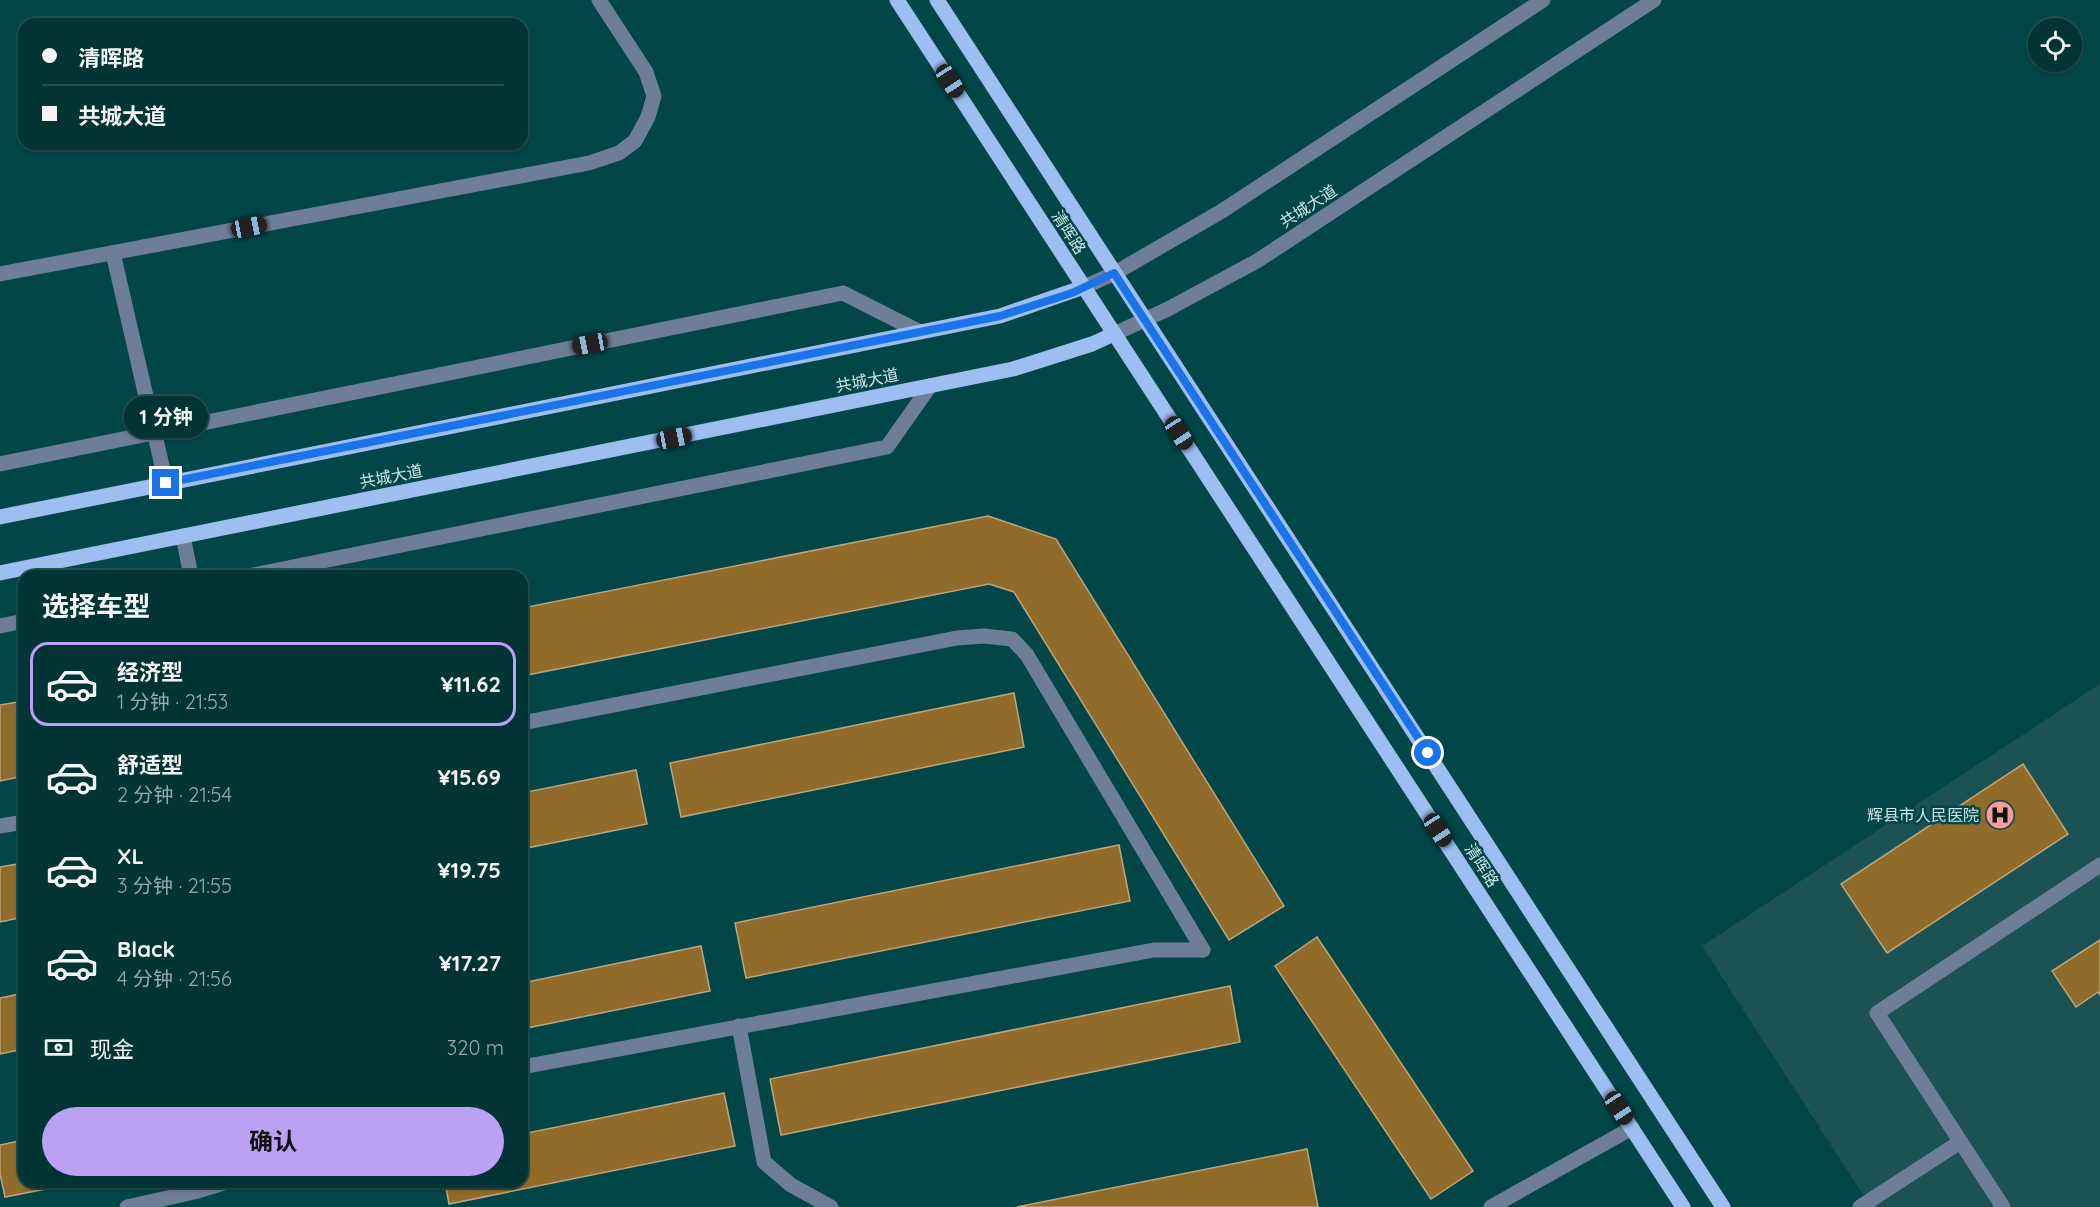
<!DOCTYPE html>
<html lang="zh">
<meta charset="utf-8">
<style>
body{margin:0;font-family:Quicksand,"Noto Sans SC",sans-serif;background:#0c3c3e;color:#f1f3f6;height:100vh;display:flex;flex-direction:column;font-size:22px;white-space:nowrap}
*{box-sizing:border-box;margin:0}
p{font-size:20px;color:#96aaad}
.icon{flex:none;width:33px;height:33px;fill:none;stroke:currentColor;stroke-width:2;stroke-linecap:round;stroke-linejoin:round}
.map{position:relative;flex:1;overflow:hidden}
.side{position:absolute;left:18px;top:570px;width:510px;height:618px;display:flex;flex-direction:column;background:#023436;border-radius:18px;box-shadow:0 2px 4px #0004,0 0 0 2px #234f51}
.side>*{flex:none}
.hud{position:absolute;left:18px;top:18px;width:510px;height:132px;border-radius:18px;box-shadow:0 2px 4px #0004,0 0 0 2px #234f51;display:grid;align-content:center;height:132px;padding:0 24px;background:#023436}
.controls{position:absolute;left:2028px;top:18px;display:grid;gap:12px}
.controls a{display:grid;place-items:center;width:54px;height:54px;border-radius:50%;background:#023436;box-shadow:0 2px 4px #0004,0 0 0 2px #234f51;font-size:30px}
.end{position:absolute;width:27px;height:27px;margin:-14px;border:8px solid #1a73e8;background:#fff;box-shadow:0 0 0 3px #fff}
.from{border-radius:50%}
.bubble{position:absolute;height:42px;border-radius:21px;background:#023436;box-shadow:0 2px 4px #0004,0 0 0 2px #234f51;font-size:20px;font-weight:700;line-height:42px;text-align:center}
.car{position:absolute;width:18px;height:36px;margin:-18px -9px;border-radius:8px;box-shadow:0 0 4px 2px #0007;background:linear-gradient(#222 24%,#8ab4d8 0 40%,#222 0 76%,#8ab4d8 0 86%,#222 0)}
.hud b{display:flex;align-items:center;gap:21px;height:57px;font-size:22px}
.hud b+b{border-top:2px solid #234f51}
.hud i{width:15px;height:15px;background:#f1f3f6}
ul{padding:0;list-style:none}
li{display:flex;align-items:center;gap:18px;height:84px;margin:0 12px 9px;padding:0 12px;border:3px solid transparent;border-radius:18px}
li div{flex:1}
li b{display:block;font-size:22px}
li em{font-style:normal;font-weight:700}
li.active{border-color:#bca0f2}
li>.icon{width:54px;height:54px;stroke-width:1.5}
h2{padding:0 24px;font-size:27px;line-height:72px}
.pay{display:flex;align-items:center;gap:15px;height:66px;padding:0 24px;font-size:22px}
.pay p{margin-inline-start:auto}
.primary-button{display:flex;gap:12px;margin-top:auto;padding:12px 24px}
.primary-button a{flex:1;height:69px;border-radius:36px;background:#bca0f2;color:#111;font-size:24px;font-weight:700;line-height:69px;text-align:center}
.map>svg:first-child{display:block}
.built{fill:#1d5254}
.building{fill:#906b29;stroke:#bda57e;stroke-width:1.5}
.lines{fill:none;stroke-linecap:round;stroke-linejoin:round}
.minor{stroke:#6e7e97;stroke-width:15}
.major{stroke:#9dbef1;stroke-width:15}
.route{stroke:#1a73e8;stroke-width:8}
.labels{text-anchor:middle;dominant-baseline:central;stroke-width:5;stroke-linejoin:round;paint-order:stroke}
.street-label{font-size:16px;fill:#cae6e7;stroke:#034648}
.poi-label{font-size:16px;fill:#cae6e7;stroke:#034648;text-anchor:end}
</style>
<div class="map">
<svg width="2100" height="1207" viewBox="0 0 2100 1207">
<rect width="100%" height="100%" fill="#034648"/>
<polygon class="built" points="2100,684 2100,1207 1871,1207 1702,946"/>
<g class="building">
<polygon points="988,516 1056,539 1284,906 1229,940 1014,592 989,584 522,676 522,608"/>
<polygon points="1014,693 1024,747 681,817 670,763"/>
<polygon points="24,701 24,776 0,781 0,705"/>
<polygon points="2023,764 2068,834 1887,953 1841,884"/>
<polygon points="636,770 647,824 522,849 522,793"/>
<polygon points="1119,845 1130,901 746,978 735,923"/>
<polygon points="24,863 24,917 0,922 0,867"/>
<polygon points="1317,937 1473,1171 1431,1199 1275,966"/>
<polygon points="2100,940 2100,995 2098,992 2076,1007 2052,971"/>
<polygon points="701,946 710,991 522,1029 522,983"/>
<polygon points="1230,986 1240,1042 781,1135 770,1079"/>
<polygon points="24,993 24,1049 0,1054 0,998"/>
<polygon points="724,1093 735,1146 449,1204 445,1182 522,1182 522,1134"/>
<polygon points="24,1140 24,1182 81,1182 5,1197 0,1174 0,1145"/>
<polygon points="1307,1149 1318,1207 1017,1207"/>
</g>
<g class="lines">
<g class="minor">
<polyline points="113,253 166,483"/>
<polyline points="0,274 589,163 619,153 635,141 648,117 654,96 646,72 599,0"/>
<polyline points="1084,287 1115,273 1222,211 1543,0"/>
<polyline points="1114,334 1168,309 1257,261 1654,0"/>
<polyline points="0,464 843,293 920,332"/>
<polyline points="183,536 191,576"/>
<polyline points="248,576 887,447 930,386"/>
<polyline points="0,626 24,621"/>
<polyline points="522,723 957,638 984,636 1012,639 1027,655 1203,950"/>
<polyline points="0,826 24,822"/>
<polyline points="739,1026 764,1162 791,1185 831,1207"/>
<polyline points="522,1067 1154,950 1203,950"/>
<polyline points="127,1207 194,1192 227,1182"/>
<polyline points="1491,1207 1632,1128"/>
<polyline points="1860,1207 1960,1142"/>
<polyline points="2003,1207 1877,1013 2100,865"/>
</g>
<g class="major">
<polyline points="897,0 1683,1207"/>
<polyline points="937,0 1723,1207"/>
<polyline points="0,517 1000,316 1084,287"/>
<polyline points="0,573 1013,369 1092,344 1114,334"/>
</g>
</g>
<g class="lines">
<polyline class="route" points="166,483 1000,316 1072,293 1114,273 1428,753"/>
</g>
<defs>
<g id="hospital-disc" transform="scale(1.5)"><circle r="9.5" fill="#f59b9c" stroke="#034648"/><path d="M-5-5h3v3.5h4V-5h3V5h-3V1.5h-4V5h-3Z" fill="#111"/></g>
</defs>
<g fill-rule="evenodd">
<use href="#hospital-disc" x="2000" y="815"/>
</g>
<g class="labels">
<g class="street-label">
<text transform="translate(1308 206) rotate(-33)">共城大道</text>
<text transform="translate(1069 232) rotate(57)">清晖路</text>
<text transform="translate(867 380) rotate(-11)">共城大道</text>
<text transform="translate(391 476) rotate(-11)">共城大道</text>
<text transform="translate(1482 865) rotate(57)">清晖路</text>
</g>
<g class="poi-label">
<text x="1979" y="815">辉县市人民医院</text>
</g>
</g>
</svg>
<div class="controls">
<a><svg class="icon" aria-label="locate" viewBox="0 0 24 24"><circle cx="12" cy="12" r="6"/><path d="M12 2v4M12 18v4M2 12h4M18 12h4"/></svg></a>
</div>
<i class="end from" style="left:1428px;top:753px"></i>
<i class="end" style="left:166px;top:483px"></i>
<div class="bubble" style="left:124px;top:396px;width:84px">1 分钟</div>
<i class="car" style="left:950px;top:81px;rotate:147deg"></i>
<i class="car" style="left:249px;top:227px;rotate:79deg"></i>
<i class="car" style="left:590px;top:344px;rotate:259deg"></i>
<i class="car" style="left:1179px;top:433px;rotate:147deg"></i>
<i class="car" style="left:674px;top:438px;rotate:79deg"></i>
<i class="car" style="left:1438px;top:830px;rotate:147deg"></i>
<i class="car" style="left:1619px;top:1108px;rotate:147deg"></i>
<div class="hud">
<b><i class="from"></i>清晖路</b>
<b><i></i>共城大道</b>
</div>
<section class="side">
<h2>选择车型</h2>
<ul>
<li class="active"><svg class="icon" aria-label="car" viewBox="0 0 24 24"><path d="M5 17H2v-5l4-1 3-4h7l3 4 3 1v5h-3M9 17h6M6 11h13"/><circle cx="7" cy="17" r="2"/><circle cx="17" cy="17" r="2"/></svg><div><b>经济型</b><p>1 分钟 · 21:53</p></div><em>¥11.62</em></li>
<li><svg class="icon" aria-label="car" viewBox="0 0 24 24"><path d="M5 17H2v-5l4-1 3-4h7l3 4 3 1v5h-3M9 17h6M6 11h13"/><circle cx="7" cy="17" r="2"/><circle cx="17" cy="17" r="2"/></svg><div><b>舒适型</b><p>2 分钟 · 21:54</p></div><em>¥15.69</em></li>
<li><svg class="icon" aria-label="car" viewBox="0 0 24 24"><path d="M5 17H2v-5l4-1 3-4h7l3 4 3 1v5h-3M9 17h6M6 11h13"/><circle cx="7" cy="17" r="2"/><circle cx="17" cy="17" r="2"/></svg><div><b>XL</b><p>3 分钟 · 21:55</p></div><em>¥19.75</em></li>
<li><svg class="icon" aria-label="car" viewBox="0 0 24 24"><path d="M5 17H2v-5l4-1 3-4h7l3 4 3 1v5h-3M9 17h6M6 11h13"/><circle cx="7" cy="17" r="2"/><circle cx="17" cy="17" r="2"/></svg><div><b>Black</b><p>4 分钟 · 21:56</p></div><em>¥17.27</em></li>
</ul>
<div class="pay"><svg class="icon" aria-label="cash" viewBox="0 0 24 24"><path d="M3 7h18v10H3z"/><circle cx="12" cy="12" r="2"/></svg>现金<p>320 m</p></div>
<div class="primary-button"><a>确认</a></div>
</section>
</div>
